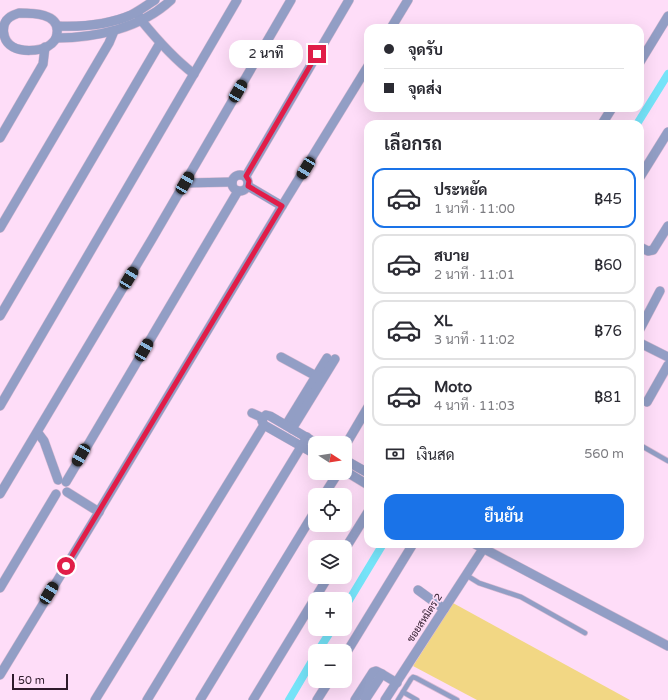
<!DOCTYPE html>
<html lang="th">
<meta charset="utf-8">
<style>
body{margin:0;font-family:"Varela Round",Sarabun,sans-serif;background:#f7f7f7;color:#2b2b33;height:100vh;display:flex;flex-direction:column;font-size:15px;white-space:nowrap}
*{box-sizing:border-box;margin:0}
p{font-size:13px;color:#7c7c81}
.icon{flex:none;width:22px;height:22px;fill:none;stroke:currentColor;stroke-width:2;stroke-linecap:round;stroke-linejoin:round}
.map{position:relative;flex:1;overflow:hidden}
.panel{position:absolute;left:364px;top:120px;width:280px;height:428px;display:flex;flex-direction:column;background:#fff;border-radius:12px;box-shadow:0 4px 16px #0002}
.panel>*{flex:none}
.banner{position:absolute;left:364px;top:24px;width:280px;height:88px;border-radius:12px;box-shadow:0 4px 16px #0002;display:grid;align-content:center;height:88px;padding:0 20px;background:#fff}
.needle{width:26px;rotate:102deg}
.tools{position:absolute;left:308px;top:436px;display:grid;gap:8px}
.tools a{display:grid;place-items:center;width:44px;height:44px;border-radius:8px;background:#fff;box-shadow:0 4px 16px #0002;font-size:20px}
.scale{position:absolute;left:12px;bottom:10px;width:56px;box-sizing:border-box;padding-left:4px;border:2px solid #2e1a2b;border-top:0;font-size:11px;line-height:14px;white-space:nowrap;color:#2e1a2b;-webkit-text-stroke:3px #feddf8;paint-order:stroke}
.end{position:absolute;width:18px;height:18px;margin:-9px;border:5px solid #e11d48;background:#fff;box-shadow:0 0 0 2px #fff}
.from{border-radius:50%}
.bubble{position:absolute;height:28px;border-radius:12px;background:#fff;box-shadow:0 4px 16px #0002;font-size:13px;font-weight:600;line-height:28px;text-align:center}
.car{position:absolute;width:12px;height:24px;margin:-12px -6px;border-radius:5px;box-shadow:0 0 3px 1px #0007;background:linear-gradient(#222 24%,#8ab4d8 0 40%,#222 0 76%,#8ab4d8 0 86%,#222 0)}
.banner b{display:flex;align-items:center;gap:14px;height:38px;font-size:15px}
.banner b+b{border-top:1px solid #e1e1e2}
.banner i{width:10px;height:10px;background:#2b2b33}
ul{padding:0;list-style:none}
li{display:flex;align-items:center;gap:12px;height:60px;margin:0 8px 6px;padding:0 12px;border:2px solid #e1e1e2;border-radius:12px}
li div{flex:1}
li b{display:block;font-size:15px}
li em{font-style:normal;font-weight:600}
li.on{border-color:#1a73e8}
li>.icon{width:36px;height:36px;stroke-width:1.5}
h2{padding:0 20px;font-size:18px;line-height:48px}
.pay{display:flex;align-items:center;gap:10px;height:44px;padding:0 20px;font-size:15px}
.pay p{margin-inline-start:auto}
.action{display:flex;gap:8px;margin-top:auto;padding:8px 20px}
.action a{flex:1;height:46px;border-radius:12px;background:#1a73e8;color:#fff;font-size:16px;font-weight:600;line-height:46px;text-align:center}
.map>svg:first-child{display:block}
.green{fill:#f2d784}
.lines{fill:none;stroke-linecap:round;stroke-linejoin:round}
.canal{stroke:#75e3f8;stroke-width:8}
.lane-casing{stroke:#d9bad3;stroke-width:6}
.street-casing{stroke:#d9bad3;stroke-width:10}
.lane{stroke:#929ec5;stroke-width:4.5}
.street{stroke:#929ec5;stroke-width:9}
.route{stroke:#e11d48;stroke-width:5}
.labels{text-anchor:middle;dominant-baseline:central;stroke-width:3.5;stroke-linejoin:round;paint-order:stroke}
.street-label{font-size:10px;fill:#2e1a2b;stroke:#feddf8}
</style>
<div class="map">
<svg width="668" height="700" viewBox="0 0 668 700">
<rect width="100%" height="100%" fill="#feddf8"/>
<polygon class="green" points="453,603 630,700 477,700 413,666"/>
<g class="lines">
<g class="canal">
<polyline points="637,124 668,74"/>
<polyline points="345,607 383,544"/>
<polyline points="318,651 332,629"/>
<polyline points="289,700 315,656"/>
</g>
<g class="lane-casing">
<g id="lane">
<polyline points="640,445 668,461"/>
<polyline points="466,575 479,583 521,597 585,633"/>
<polyline points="403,692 417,700"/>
<polyline points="398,700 411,679 413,677 416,678 457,700"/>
</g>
</g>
<g class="street-casing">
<g id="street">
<path d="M19 13C32 13 60 13 57 33 57 39 52 44 47 47 38 51 22 52 13 47 2 41 0 24 10 17 13 15 16 14 19 13Z"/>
<path d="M139 16 141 20C158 41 173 58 194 74"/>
<path d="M57 26C82 27 108 25 131 15 139 11 147 5 155 0"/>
<polyline points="391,28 408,0"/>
<path d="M56 38C96 38 141 28 171 0"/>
<polyline points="640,62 668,16"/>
<polyline points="602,124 612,108"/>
<polyline points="0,138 43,64 45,47"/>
<circle cx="240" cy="183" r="8"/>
<polyline points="246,176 349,0"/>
<polyline points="640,177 668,132"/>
<polyline points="185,183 232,182"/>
<polyline points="248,186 282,206"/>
<polyline points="0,228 109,43 114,31"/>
<polyline points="640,247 648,251 653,250 668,226"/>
<polyline points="0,316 160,43"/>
<polyline points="640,329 660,291"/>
<polyline points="640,343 668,357"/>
<polyline points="281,357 316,376"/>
<polyline points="647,402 668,365"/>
<polyline points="0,406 237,0"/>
<polyline points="252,413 263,418"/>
<polyline points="286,425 327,358"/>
<polyline points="292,429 335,359"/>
<polyline points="38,433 44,441 58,480"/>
<polyline points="345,446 368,407"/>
<polyline points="315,454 264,425 262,421 263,418 266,415 270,416 316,443"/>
<polyline points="345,460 368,473"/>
<polyline points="345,471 368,485"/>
<polyline points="66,482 238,191"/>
<polyline points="67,492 99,512 101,508 282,206 368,66"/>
<polyline points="0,494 152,239 291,0"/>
<polyline points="324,495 338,473"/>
<polyline points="475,544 668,646"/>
<polyline points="345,549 368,512"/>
<polyline points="0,588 56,494"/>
<polyline points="418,590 444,609"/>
<polyline points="345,655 413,544"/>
<polyline points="0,675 99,512"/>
<polyline points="95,700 264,425"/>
<polyline points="147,700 307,437"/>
<polyline points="200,700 315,511"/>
<polyline points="253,700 328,577"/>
<polyline points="317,700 329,681"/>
<polyline points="355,700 373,672 376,671 382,674 397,683"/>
<polyline points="365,700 382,674"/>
<polyline points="385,700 483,549"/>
</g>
</g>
<use href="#lane" class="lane"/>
<use href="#street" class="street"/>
</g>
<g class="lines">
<polyline class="route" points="66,566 282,206 248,186 249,181 246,176 317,54"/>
</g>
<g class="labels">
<g class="street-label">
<text transform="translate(425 618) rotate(-57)">ซอยสหมิตร 2</text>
</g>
</g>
</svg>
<div class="tools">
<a><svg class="needle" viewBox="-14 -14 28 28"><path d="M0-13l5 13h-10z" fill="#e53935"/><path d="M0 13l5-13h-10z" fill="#7c7c81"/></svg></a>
<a><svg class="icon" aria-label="locate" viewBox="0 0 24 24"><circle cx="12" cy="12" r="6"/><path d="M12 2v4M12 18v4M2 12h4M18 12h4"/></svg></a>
<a><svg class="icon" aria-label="layers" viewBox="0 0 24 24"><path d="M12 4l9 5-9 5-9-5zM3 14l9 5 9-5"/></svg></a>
<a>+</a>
<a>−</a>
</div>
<div class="scale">50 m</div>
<i class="end from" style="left:66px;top:566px"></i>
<i class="end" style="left:317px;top:54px"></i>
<div class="bubble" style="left:229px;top:40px;width:74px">2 นาที</div>
<i class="car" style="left:238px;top:91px;rotate:30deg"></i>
<i class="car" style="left:306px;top:168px;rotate:211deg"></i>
<i class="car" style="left:185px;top:183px;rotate:30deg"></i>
<i class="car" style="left:129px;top:278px;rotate:31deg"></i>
<i class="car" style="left:144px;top:350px;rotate:30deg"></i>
<i class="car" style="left:81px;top:455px;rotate:210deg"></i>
<i class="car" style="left:49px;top:593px;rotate:31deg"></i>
<div class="banner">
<b><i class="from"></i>จุดรับ</b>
<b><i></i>จุดส่ง</b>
</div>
<section class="panel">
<h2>เลือกรถ</h2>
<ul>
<li class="on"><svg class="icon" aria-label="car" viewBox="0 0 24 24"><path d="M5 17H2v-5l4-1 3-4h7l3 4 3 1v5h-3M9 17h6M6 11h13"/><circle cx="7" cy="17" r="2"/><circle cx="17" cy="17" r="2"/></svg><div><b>ประหยัด</b><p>1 นาที · 11:00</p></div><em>฿45</em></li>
<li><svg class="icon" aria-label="car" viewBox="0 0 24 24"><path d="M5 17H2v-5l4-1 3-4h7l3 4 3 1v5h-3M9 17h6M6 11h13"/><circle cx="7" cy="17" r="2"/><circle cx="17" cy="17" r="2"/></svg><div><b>สบาย</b><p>2 นาที · 11:01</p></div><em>฿60</em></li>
<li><svg class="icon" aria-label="car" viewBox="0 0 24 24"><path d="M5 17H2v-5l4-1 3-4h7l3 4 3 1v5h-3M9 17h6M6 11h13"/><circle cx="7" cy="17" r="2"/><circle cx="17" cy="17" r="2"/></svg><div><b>XL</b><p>3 นาที · 11:02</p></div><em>฿76</em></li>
<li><svg class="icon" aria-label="car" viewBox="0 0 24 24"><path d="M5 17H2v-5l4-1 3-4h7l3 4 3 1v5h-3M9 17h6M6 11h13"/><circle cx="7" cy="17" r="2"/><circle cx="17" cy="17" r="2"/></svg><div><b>Moto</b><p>4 นาที · 11:03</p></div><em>฿81</em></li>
</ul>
<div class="pay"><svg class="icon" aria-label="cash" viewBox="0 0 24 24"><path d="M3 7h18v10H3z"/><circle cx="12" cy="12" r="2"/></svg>เงินสด<p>560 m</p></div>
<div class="action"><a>ยืนยัน</a></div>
</section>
</div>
